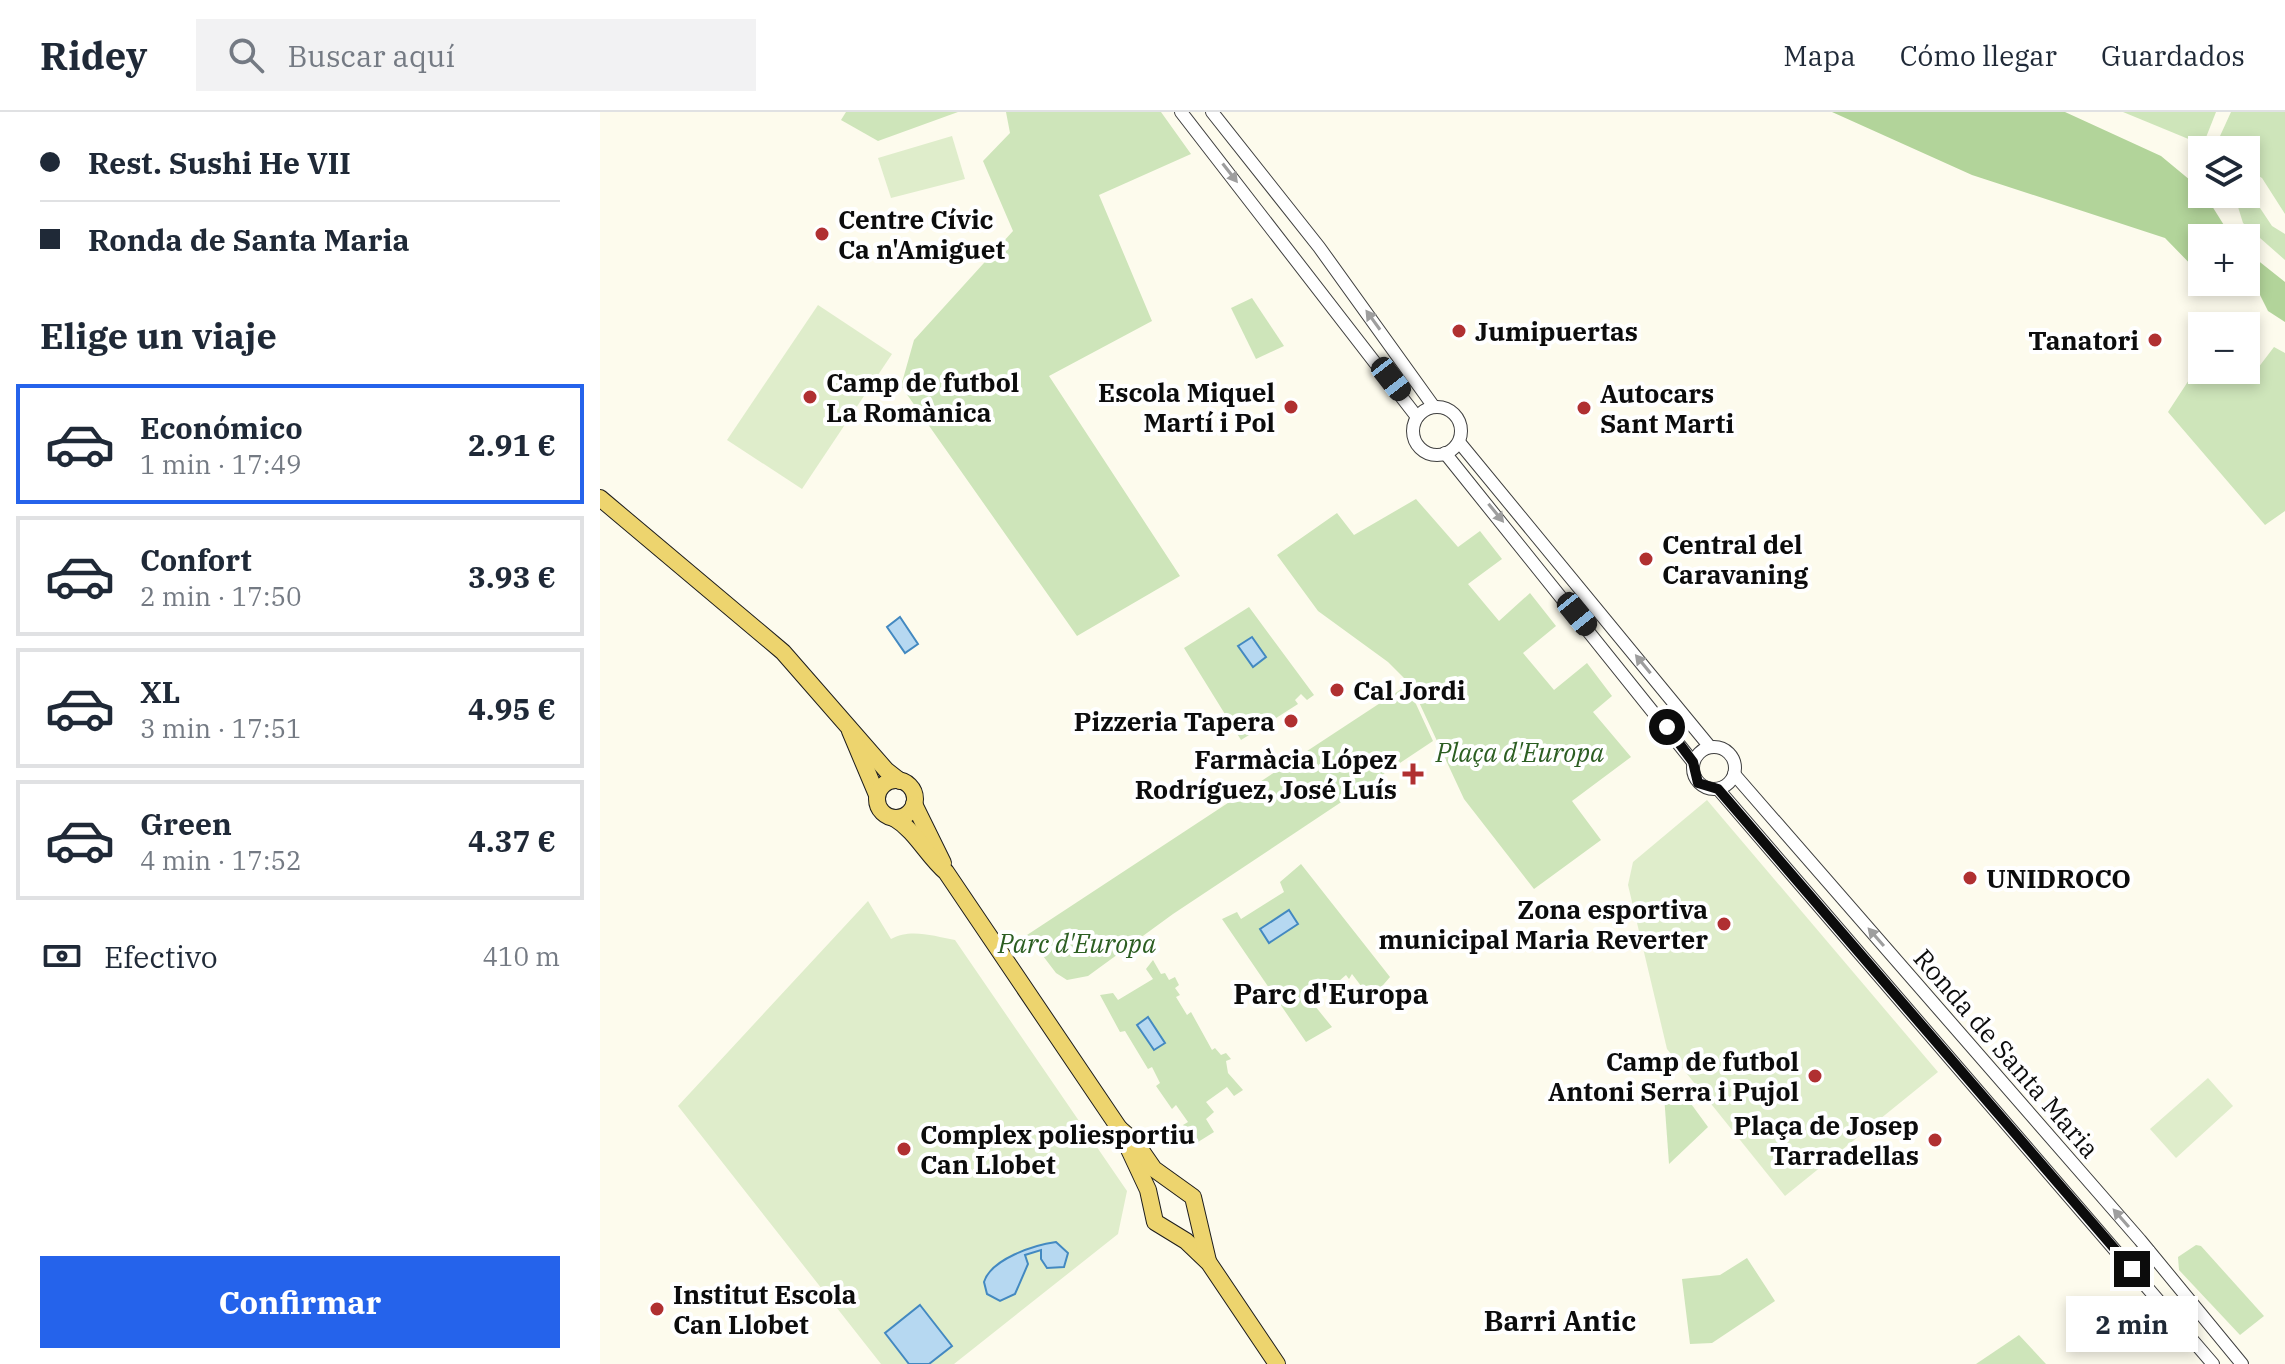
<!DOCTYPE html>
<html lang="es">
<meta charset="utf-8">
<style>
body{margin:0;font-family:"IBM Plex Serif",serif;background:#f2f2f3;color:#1f2937;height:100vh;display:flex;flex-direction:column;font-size:30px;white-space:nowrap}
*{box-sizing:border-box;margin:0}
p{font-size:26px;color:#747a83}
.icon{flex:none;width:44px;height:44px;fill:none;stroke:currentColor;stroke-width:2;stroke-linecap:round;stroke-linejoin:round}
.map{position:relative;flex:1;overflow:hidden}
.side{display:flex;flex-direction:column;background:#fff;width:600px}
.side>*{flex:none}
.top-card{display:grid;align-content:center;height:176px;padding:0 40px;background:#fff}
.tools{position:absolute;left:1588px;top:24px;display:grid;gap:16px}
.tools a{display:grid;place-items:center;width:72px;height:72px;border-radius:0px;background:#fff;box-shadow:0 4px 12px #0003;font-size:40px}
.end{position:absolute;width:36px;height:36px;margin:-18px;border:10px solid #0c0c0c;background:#fff;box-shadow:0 0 0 4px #fff}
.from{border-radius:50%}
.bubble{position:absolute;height:56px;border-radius:0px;background:#fff;box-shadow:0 4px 12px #0003;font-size:26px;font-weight:700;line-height:56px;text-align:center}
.car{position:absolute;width:24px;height:48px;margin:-24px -12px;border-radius:10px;box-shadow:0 0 6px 2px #0007;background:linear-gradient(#222 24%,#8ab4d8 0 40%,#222 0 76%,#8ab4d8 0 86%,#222 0)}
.top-card b{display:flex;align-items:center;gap:28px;height:76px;font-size:30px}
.top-card b+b{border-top:2px solid #e0e1e3}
.top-card i{width:20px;height:20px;background:#1f2937}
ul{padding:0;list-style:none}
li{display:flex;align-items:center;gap:24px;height:120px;margin:0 16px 12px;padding:0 24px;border:4px solid #e0e1e3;border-radius:0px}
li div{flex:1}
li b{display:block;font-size:30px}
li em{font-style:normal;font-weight:700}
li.current{border-color:#2563eb}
li>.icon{width:72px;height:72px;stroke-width:1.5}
h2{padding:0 40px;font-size:36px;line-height:96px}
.pay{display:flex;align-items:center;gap:20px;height:88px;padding:0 40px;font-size:30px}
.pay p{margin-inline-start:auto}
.cta{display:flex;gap:16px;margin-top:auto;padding:16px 40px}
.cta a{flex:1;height:92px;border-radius:0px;background:#2563eb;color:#fff;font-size:32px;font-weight:700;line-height:92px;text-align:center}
header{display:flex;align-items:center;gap:48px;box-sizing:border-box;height:112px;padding:0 40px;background:#fff;border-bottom:2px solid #e0e1e3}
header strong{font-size:38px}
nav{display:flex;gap:44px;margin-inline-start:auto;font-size:28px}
.search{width:560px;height:72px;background:#f2f2f3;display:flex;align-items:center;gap:20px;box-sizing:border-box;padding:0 28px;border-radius:0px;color:#747a83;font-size:30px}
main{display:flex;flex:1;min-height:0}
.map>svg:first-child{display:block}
.green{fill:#cee5ba}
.forest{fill:#b2d49a}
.pitch{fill:#dfedcb}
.water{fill:#b6d8f1;stroke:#4389c1;stroke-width:2}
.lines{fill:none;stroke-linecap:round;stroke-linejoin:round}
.minor-casing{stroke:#3f3f3f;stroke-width:14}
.major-casing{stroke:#1d1d1d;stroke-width:18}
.minor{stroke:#fff;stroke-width:12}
.major{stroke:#edd46e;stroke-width:16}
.oneway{fill:#9e9e9e}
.route{stroke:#0c0c0c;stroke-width:10}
.poi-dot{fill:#b03031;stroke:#fff;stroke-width:3}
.labels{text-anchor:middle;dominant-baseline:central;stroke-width:8;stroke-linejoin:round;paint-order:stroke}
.poi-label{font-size:26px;font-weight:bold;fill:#0c0c0c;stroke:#fff;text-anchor:start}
.park-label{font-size:26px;font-style:italic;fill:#2c5e22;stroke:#fff}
.street-label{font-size:26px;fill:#0c0c0c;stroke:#fff}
.neighbourhood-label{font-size:28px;font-weight:bold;fill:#0c0c0c;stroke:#fff}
</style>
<header>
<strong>Ridey</strong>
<div class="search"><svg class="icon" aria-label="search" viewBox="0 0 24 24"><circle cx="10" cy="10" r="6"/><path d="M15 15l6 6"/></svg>Buscar aquí</div>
<nav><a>Mapa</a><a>Cómo llegar</a><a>Guardados</a></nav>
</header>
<main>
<section class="side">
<div class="top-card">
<b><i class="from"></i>Rest. Sushi He VII</b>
<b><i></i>Ronda de Santa Maria</b>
</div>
<h2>Elige un viaje</h2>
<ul>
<li class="current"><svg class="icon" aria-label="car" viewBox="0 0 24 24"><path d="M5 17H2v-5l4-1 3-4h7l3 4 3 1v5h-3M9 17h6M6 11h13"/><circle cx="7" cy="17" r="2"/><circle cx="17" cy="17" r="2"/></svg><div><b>Económico</b><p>1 min · 17:49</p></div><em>2.91 €</em></li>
<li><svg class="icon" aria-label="car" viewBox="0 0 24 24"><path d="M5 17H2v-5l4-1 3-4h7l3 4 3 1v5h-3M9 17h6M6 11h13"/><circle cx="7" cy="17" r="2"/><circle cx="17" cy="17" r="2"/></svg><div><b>Confort</b><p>2 min · 17:50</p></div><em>3.93 €</em></li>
<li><svg class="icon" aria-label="car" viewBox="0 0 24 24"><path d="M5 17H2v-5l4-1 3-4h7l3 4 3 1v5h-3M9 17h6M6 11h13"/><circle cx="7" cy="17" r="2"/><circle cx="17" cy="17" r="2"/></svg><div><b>XL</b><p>3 min · 17:51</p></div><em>4.95 €</em></li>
<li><svg class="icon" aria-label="car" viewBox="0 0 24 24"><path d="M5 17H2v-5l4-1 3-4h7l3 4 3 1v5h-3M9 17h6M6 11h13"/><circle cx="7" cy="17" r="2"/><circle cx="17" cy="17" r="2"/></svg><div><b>Green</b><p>4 min · 17:52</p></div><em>4.37 €</em></li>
</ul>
<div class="pay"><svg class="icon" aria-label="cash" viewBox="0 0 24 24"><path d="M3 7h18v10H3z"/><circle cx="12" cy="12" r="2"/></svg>Efectivo<p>410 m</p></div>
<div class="cta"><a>Confirmar</a></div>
</section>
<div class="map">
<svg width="1685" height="1252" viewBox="0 0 1685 1252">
<rect width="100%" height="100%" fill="#fdfbed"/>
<g class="green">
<polygon points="246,0 358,0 278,29 241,8"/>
<polygon points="406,0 561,0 591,42 499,83 552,209 449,264 580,464 477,524 301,274 314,228 413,119 383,49 410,21"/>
<polygon points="1523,0 1616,0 1603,33"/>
<polygon points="1631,0 1685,0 1685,102 1662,66 1646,56 1646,38 1615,35"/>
<polygon points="1646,75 1672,114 1685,122 1685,148 1643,111 1634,82 1646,82"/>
<polygon points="652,186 684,234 656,247 631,196"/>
<polygon points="1674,235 1685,241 1685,399 1665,413 1568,300 1602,248 1602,258 1646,258 1646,251 1658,256"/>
<polygon points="816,387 858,435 880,419 902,447 868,472 899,509 930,481 956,514 923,541 954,578 987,551 1012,584 993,600 1031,645 972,689 1001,728 934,777 864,687 811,573 788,550 718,499 677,443 737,401 754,423"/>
<polygon points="649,495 714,583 707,588 701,582 695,588 698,592 673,608 670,604 664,609 665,613 641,628 584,536"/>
<polygon points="803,576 816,592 833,629 573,802 488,864 467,868 456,861 427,823"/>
<polygon points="701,752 790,865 771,887 752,862 749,867 746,863 717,888 715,894 732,915 706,930 622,807 637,800 641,807 684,780 680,770"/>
<polygon points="553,848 561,862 565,861 569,868 575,865 579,873 575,876 580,883 576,885 587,903 591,900 612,938 615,936 621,943 626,941 631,947 626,949 628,961 643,978 634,984 627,975 606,990 614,1000 606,1007 614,1020 598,1030 583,1013 588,1010 576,993 572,997 556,974 560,971 552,955 548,957 525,919 520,920 500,883 513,881 518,888 553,867 546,857"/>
<polygon points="1071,973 1078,974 1108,1015 1069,1052 1064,983"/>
<polygon points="1596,1133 1601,1134 1664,1204 1640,1223 1579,1158 1578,1145"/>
<polygon points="1147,1146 1175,1189 1112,1231 1090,1232 1082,1167 1120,1163"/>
<polygon points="1419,1223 1446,1252 1376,1252"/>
</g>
<g class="forest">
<polygon points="1232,0 1465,0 1561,44 1602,78 1632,126 1602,126 1602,164 1565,126 1372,63"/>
<polygon points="1646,139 1685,170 1685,210 1668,199 1656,175 1612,174 1608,170 1646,170"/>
</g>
<g class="pitch">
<polygon points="352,24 365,67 291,86 278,46"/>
<polygon points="218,193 292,242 202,377 127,328"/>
<polygon points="1107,688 1338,960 1185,1084 1067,937 1028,773 1033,750"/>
<path d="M268 789 291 827C310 816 334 824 355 828L527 1079 518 1122 354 1252H281L78 994Z"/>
<polygon points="1608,966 1633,994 1576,1046 1550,1017"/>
</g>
<g class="water">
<polygon points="300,505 318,532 305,541 287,515"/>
<polygon points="652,525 666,545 653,555 638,534"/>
<polygon points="689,798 698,812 669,831 660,817"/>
<polygon points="548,905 565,931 554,938 537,913"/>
<path d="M456 1130 468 1141 464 1155 447 1156 441 1147V1138L425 1143 428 1152 415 1182 400 1189 387 1182 384 1170C391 1147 434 1133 456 1130Z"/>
<polygon points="320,1193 352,1234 329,1252 309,1252 285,1221"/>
</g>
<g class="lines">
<g class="minor-casing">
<g id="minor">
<polyline points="581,0 817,305"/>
<polyline points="612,0 719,135 834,295"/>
<circle cx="837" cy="319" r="24"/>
<polyline points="859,330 1110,635"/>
<polyline points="845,341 1093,650"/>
<circle cx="1114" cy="656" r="21"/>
<polyline points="1134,662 1540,1128 1642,1252"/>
<polyline points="1118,677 1613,1252"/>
</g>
</g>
<g class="major-casing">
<g id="major">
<polyline points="0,386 183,540 286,658 300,669"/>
<polyline points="250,619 277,683"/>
<circle cx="296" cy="687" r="19"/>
<polyline points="314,692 343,751"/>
<path d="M294 706C316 719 327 744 346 760L519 1016 548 1078 555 1110 586 1129 609 1151 677 1252"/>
<polyline points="520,1017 536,1031 554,1057 593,1085 608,1149"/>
</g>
</g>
<use href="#minor" class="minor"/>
<use href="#major" class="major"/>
</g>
<defs><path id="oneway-solid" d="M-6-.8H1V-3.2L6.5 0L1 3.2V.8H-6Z" transform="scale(2)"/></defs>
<g class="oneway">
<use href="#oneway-solid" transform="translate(630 61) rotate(52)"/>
<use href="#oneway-solid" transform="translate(773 208) rotate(-126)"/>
<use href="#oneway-solid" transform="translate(896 401) rotate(51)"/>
<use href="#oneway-solid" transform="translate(1043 552) rotate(-129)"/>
<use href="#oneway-solid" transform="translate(1276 825) rotate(-131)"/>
<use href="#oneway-solid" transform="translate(1521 1106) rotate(-131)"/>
</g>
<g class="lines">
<polyline class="route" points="1067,615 1093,650 1098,671 1118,677 1532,1157"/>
</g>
<g class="poi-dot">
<circle cx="222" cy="122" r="8"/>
<circle cx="859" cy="219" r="8"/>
<circle cx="1555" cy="228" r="8"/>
<circle cx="210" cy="285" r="8"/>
<circle cx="691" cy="295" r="8"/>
<circle cx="984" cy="296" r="8"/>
<circle cx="1046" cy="447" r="8"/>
<circle cx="737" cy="578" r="8"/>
<circle cx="691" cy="609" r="8"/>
<path d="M809 650h8v8h8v8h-8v8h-8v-8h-8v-8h8z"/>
<circle cx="1370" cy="766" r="8"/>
<circle cx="1124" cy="812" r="8"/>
<circle cx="1215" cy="964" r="8"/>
<circle cx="1335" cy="1028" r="8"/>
<circle cx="304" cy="1037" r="8"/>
<circle cx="57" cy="1197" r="8"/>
</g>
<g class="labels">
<g class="poi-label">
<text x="238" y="107">Centre Cívic<tspan x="238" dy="30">Ca n'Amiguet</tspan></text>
<text x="875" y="219">Jumipuertas</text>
<text x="1539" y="228" text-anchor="end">Tanatori</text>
<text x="226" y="270">Camp de futbol<tspan x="226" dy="30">La Romànica</tspan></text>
<text x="675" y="280" text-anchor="end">Escola Miquel<tspan x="675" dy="30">Martí i Pol</tspan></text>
<text x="1000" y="281">Autocars<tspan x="1000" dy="30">Sant Marti</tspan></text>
<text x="1062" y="432">Central del<tspan x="1062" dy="30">Caravaning</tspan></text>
<text x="753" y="578">Cal Jordi</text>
<text x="675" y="609" text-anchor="end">Pizzeria Tapera</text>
<text x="797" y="647" text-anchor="end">Farmàcia López<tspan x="797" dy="30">Rodríguez, José Luís</tspan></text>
<text x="1386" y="766">UNIDROCO</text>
<text x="1108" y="797" text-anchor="end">Zona esportiva<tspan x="1108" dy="30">municipal Maria Reverter</tspan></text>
<text x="1199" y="949" text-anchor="end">Camp de futbol<tspan x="1199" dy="30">Antoni Serra i Pujol</tspan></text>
<text x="1319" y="1013" text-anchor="end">Plaça de Josep<tspan x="1319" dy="30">Tarradellas</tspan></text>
<text x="320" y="1022">Complex poliesportiu<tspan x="320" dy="30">Can Llobet</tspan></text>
<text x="73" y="1182">Institut Escola<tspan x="73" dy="30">Can Llobet</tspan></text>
</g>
<g class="park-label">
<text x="920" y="640">Plaça d'Europa</text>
<text x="477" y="831">Parc d'Europa</text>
</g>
<g class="street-label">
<text transform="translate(1407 941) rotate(49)">Ronda de Santa Maria</text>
</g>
<g class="neighbourhood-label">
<text x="731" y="881">Parc d'Europa</text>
<text x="960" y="1208">Barri Antic</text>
</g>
</g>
</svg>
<div class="tools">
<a><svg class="icon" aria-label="layers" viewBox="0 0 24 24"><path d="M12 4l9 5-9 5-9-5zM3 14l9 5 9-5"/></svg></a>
<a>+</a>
<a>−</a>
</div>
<i class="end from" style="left:1067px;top:615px"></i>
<i class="end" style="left:1532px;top:1157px"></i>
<div class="bubble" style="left:1466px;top:1184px;width:132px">2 min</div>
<i class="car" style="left:791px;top:267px;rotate:142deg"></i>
<i class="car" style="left:977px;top:502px;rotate:141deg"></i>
</div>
</main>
